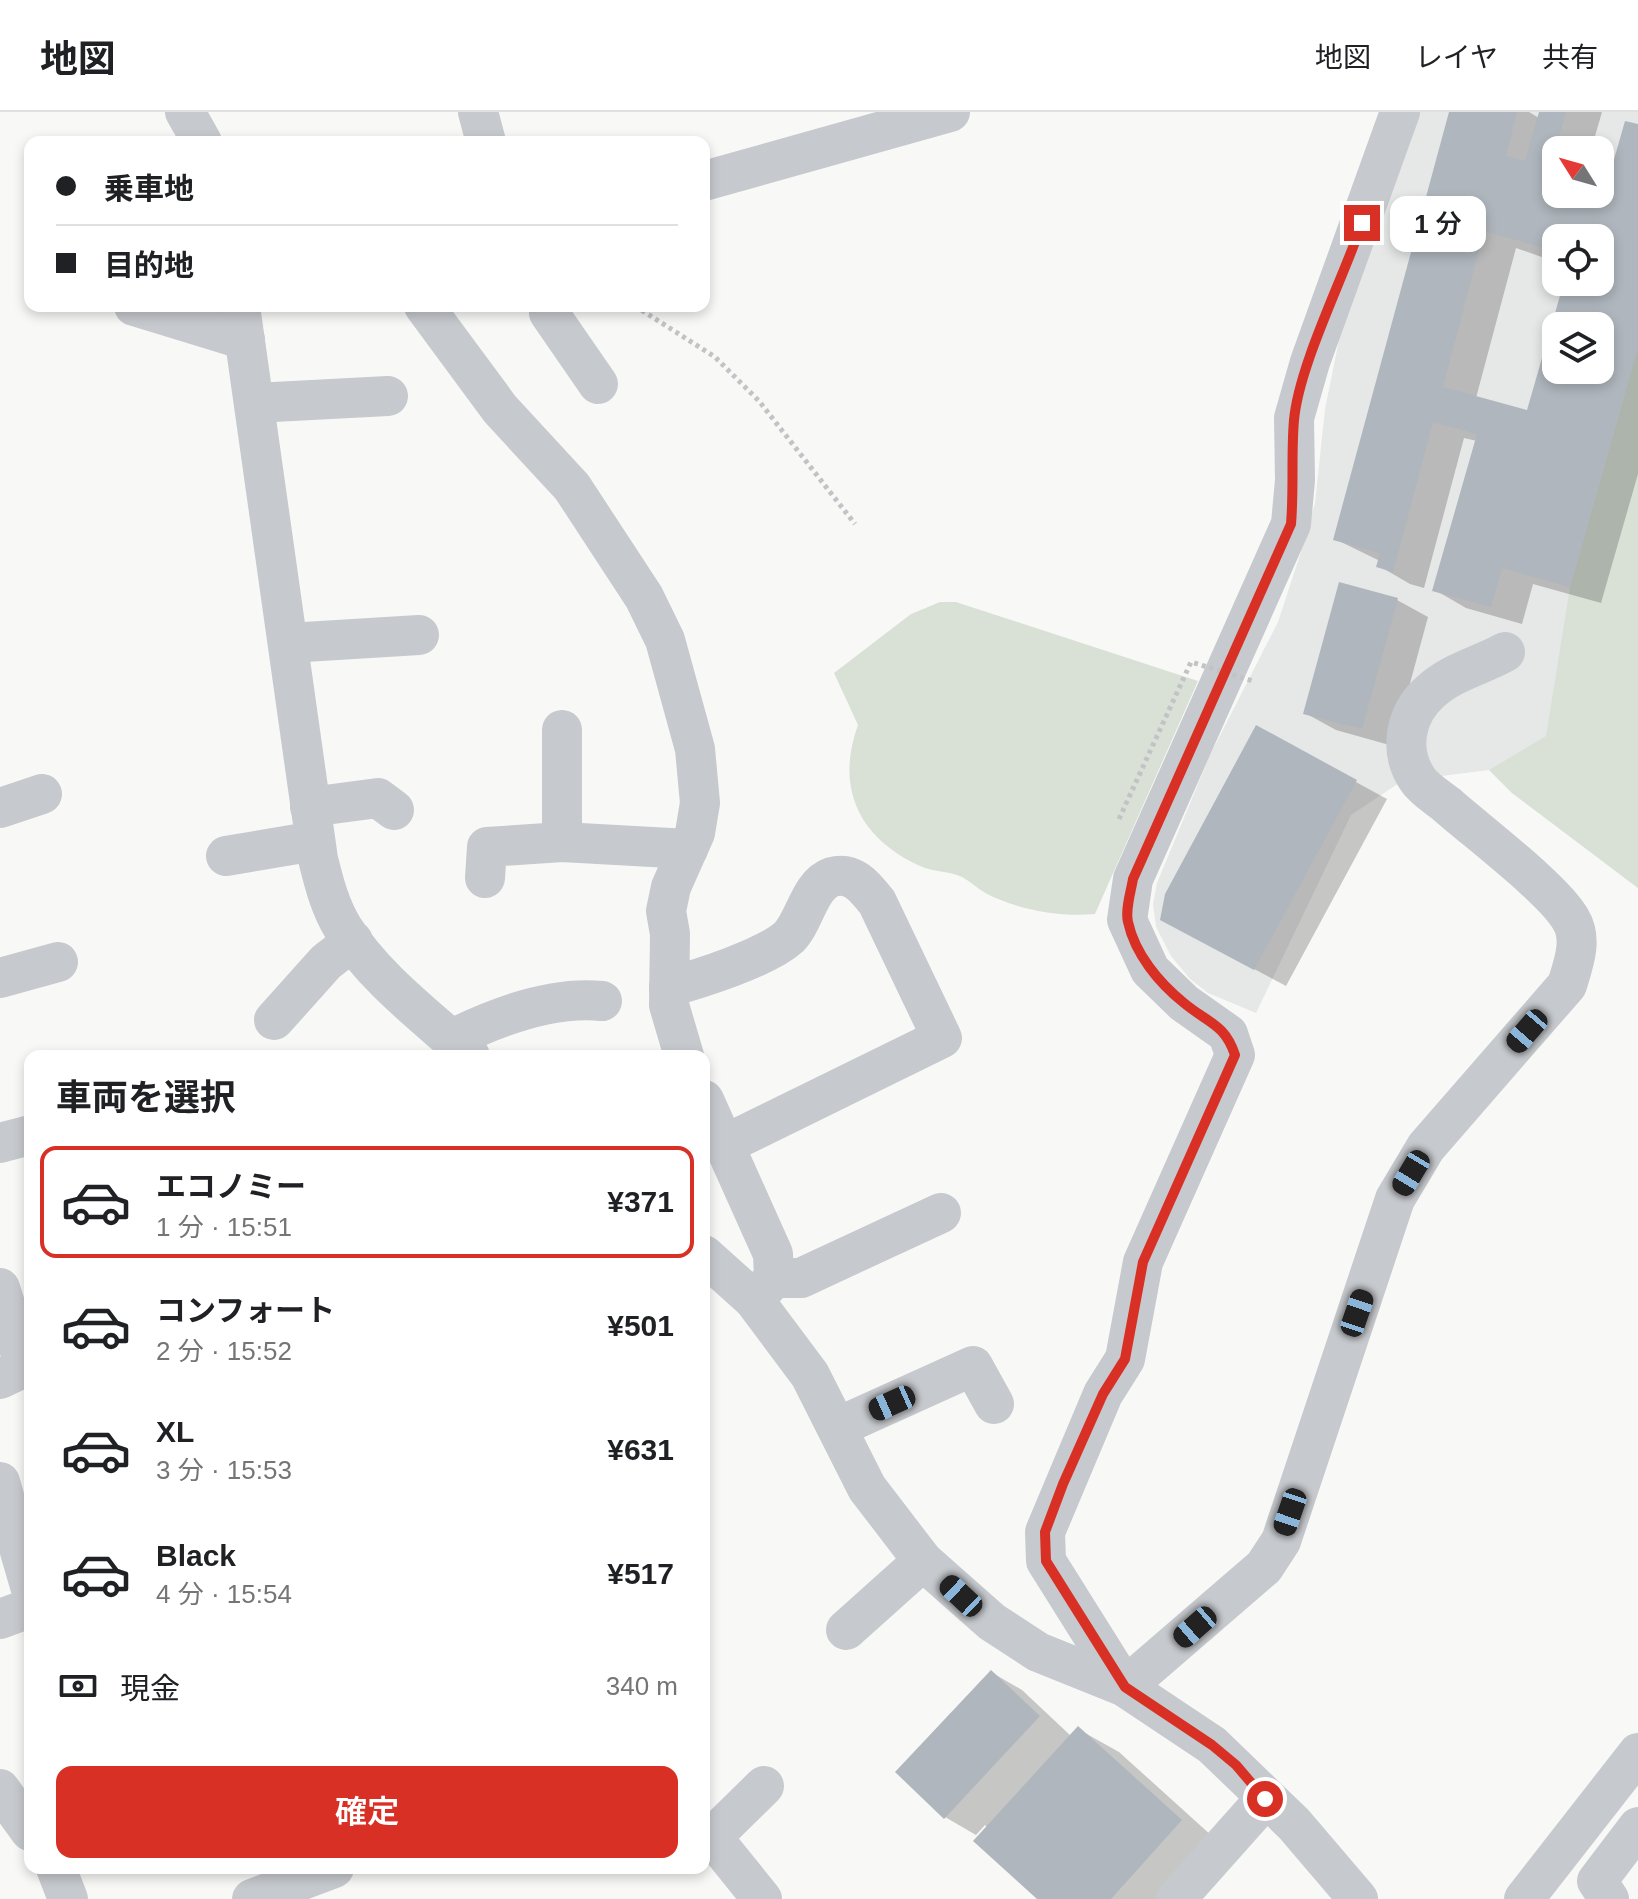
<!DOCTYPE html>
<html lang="ja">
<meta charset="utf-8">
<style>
body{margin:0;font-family:Helvetica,"Noto Sans JP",sans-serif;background:#f6f6f6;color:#202124;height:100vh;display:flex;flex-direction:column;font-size:30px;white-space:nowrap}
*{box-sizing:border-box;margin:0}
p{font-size:26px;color:#757577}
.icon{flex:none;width:44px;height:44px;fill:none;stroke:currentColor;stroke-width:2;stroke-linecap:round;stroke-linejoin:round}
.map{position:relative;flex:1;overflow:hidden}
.panel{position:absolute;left:24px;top:938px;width:686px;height:824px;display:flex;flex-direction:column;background:#fff;border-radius:16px;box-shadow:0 4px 12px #0003}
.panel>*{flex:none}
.banner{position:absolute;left:24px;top:24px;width:686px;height:176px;border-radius:16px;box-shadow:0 4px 12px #0003;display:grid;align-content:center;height:176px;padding:0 32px;background:#fff}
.needle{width:52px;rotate:307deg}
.tools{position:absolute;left:1542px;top:24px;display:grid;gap:16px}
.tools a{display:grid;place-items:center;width:72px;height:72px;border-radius:16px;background:#fff;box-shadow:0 4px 12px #0003;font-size:40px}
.end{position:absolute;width:36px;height:36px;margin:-18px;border:10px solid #d93025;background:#fff;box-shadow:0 0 0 4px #fff}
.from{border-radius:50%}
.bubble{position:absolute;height:56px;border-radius:16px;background:#fff;box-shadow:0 4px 12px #0003;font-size:26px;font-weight:600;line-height:56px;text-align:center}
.car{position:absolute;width:24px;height:48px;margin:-24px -12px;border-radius:10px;box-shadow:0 0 6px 2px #0007;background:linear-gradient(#222 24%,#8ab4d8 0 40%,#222 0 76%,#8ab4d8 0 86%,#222 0)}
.banner b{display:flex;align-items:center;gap:28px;height:76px;font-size:30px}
.banner b+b{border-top:2px solid #e0e0e0}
.banner i{width:20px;height:20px;background:#202124}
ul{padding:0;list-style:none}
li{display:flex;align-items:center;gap:24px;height:112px;margin:0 16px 12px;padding:0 16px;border:4px solid transparent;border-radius:16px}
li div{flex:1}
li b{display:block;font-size:30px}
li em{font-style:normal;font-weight:600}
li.active{border-color:#d93025}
li>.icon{width:72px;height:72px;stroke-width:1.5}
h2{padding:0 32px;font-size:36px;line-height:96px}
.pay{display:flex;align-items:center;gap:20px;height:88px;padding:0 32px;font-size:30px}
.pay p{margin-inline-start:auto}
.button{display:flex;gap:16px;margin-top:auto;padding:16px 32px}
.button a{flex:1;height:92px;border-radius:16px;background:#d93025;color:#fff;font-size:32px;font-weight:600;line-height:92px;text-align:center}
header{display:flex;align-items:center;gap:48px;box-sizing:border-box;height:112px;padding:0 40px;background:#fff;border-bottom:2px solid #e0e0e0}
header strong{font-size:38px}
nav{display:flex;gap:44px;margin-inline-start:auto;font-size:28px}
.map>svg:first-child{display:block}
.built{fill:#e6e8e7;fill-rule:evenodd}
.green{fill:#d9e1d7}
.shadow{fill:#0003;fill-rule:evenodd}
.building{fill:#afb6bd;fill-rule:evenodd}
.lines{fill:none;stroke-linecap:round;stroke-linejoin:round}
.path{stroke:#c2c3c6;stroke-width:5;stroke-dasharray:4 4;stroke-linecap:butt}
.minor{stroke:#c6c9cd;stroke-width:40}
.path-bridge{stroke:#c2c3c6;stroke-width:5;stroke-dasharray:4 4;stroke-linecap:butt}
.route{stroke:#d93025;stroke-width:10}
</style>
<header>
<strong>地図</strong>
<nav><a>地図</a><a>レイヤ</a><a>共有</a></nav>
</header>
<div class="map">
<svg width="1638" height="1787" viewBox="0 0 1638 1787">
<rect width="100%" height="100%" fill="#f8f9f6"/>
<path class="built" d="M1410 0H1638V776L1512 681 1489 658 1402 669 1351 703 1256 901 1208 881 1190 867 1171 844 1156 815 1153 792 1157 771 1210 643 1278 510 1299 446 1315 391 1325 297 1339 228ZM1556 38H1600V82H1556ZM1556 126H1600V170H1556ZM1556 214H1600V258H1556Z"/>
<g class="green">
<polygon points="1638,235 1638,776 1512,681 1489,658 1546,624 1570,475"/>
<path d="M940 490H956L1198 569 1095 802C1060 805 1019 798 987 782 978 777 971 770 962 765 949 759 933 760 920 754 859 726 835 676 858 613L834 561 911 502Z"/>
</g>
<g class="shadow">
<path d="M1451 0H1529L1539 6 1541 0H1602L1591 38H1556V82H1600V72L1608 74 1638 15V362L1601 491 1533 472 1522 512 1466 496 1435 478 1477 329 1464 326 1424 476 1410 472 1379 454 1380 449 1335 427ZM1556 126H1600V170H1566L1529 301 1476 286 1516 136 1556 150ZM1556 214H1600V258H1556Z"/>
<polygon points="1397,488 1428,505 1393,634 1336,618 1305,601"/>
<polygon points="1257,616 1387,687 1286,874 1194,825"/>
<polygon points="991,1560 1022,1578 1071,1624 1078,1617 1119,1640 1222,1733 1173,1787 1040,1787 985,1713 976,1723 945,1705"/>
</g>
<g class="building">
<path d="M1449 0H1517L1506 44 1525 49 1539 0H1566L1550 56 1556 58V82H1600V70L1607 72 1625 9 1638 12V235L1570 475 1502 456 1491 495 1432 479 1477 322 1433 310 1393 460 1376 455 1380 441 1333 428ZM1484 119 1545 136 1543 145 1556 149V126H1600V170H1564L1527 298 1443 275ZM1556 214H1600V258H1556Z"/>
<polygon points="1339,470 1398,486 1362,617 1303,602"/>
<polygon points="1256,613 1357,668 1254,858 1160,808 1165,782"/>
<polygon points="991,1558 1040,1604 944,1707 895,1660"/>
<polygon points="1078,1614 1182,1708 1111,1787 1037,1787 973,1729"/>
</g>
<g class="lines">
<polyline class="path" points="635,194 715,245 759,289 855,412"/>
<g class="minor">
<polyline points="185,0 202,30"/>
<polyline points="478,0 486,30"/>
<path d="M1400 0 1310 250 1294 306 1295 368 1291 412 1133 767 1127 808 1150 858 1184 891 1228 922 1235 943 1143 1150 1125 1247 1103 1282 1045 1420 1046 1449 1125 1575 1264 1455 1281 1429 1395 1087 1426 1035 1567 873C1573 853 1583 828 1571 808 1555 778 1475 718 1446 692 1437 685 1424 677 1418 668 1398 639 1405 602 1430 580 1451 560 1480 554 1505 540"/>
<polyline points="704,69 950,0"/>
<polyline points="134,194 245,228"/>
<path d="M240 194 318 747C324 771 330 795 343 816 374 866 427 905 470 944"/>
<polyline points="424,194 500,297 572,375 644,485 665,528 695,637 700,691 695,721 671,775 666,799 670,822 669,893 684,944"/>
<polyline points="551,194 549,201 598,272"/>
<polyline points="254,291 388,284"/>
<polyline points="288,531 419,523"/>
<polyline points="310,695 378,686 394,698"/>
<polyline points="0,696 42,682"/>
<polyline points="562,730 562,618"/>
<polyline points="226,744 315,729"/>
<polyline points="485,766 487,735 562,730 688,737"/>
<polyline points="0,866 58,850"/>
<path d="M669 875C699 867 766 846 789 825 805 809 809 773 832 765 853 759 865 775 877 790L942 926 724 1033"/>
<polyline points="274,908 326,850 353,829"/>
<path d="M452 927C496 905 553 884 602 889"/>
<polyline points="704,988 773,1142 774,1166"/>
<polyline points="0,1031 30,1023"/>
<polyline points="704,1143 754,1188 810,1263 867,1376 923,1449 992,1510 1038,1540 1125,1575 1212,1633 1294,1712 1358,1787"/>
<polyline points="0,1176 25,1255 0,1267"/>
<polyline points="754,1188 774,1166 801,1166 941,1101"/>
<polyline points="838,1315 973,1254 994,1292"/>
<polyline points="0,1370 30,1474"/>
<polyline points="0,1507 30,1496"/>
<polyline points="846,1518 923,1449"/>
<polyline points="0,1677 30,1719"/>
<polyline points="56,1756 68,1787"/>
<polyline points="252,1787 334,1756"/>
<polyline points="762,1787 712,1725 764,1674"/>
<polyline points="1176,1787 1265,1687"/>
<polyline points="1524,1787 1638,1641"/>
<polyline points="1609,1787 1597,1769 1638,1715"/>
</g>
<polyline class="path-bridge" points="1119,707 1191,550 1253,569"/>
</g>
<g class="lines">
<path class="route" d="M1265 1687 1236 1653 1212 1633 1125 1575 1046 1449 1045 1420 1063 1372 1103 1282 1125 1247 1143 1150 1235 943C1225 912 1208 911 1184 891 1159 871 1135 842 1128 810 1125 798 1131 779 1133 767L1291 412C1294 377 1291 342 1294 308 1299 253 1343 167 1362 111"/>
</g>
</svg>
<div class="tools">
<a><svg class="needle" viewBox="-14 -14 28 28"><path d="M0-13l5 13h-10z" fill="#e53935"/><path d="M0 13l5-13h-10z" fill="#757577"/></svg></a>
<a><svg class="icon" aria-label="locate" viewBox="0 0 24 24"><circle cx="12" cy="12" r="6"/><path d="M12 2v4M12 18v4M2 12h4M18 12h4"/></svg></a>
<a><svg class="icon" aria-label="layers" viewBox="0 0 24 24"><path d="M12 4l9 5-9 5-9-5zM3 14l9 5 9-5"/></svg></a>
</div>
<i class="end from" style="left:1265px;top:1687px"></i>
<i class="end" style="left:1362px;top:111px"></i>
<div class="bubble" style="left:1390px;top:84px;width:96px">1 分</div>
<i class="car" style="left:1527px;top:919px;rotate:221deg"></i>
<i class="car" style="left:1411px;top:1061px;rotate:211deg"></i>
<i class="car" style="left:1357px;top:1201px;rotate:19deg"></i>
<i class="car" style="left:892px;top:1291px;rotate:246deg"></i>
<i class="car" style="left:1290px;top:1400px;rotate:199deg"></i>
<i class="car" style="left:961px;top:1484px;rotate:313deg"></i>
<i class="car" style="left:1195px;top:1515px;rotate:229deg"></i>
<div class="banner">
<b><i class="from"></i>乗車地</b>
<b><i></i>目的地</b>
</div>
<section class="panel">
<h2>車両を選択</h2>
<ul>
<li class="active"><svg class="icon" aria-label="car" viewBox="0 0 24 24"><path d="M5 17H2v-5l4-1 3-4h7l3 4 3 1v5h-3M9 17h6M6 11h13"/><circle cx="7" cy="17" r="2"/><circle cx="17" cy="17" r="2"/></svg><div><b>エコノミー</b><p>1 分 · 15:51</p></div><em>¥371</em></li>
<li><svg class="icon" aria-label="car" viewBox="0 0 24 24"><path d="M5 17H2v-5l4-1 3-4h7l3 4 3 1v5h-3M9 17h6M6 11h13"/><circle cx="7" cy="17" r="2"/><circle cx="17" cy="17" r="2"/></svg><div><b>コンフォート</b><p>2 分 · 15:52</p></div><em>¥501</em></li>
<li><svg class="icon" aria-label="car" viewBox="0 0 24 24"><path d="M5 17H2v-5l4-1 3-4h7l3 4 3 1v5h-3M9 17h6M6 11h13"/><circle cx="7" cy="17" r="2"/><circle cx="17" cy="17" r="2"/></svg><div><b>XL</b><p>3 分 · 15:53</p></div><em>¥631</em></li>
<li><svg class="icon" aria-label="car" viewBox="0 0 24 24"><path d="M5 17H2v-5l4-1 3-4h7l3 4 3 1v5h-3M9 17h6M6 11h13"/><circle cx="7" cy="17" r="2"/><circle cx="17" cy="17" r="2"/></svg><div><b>Black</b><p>4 分 · 15:54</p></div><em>¥517</em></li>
</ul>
<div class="pay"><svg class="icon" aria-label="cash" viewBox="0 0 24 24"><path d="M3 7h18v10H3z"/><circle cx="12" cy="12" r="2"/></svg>現金<p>340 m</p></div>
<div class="button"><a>確定</a></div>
</section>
</div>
